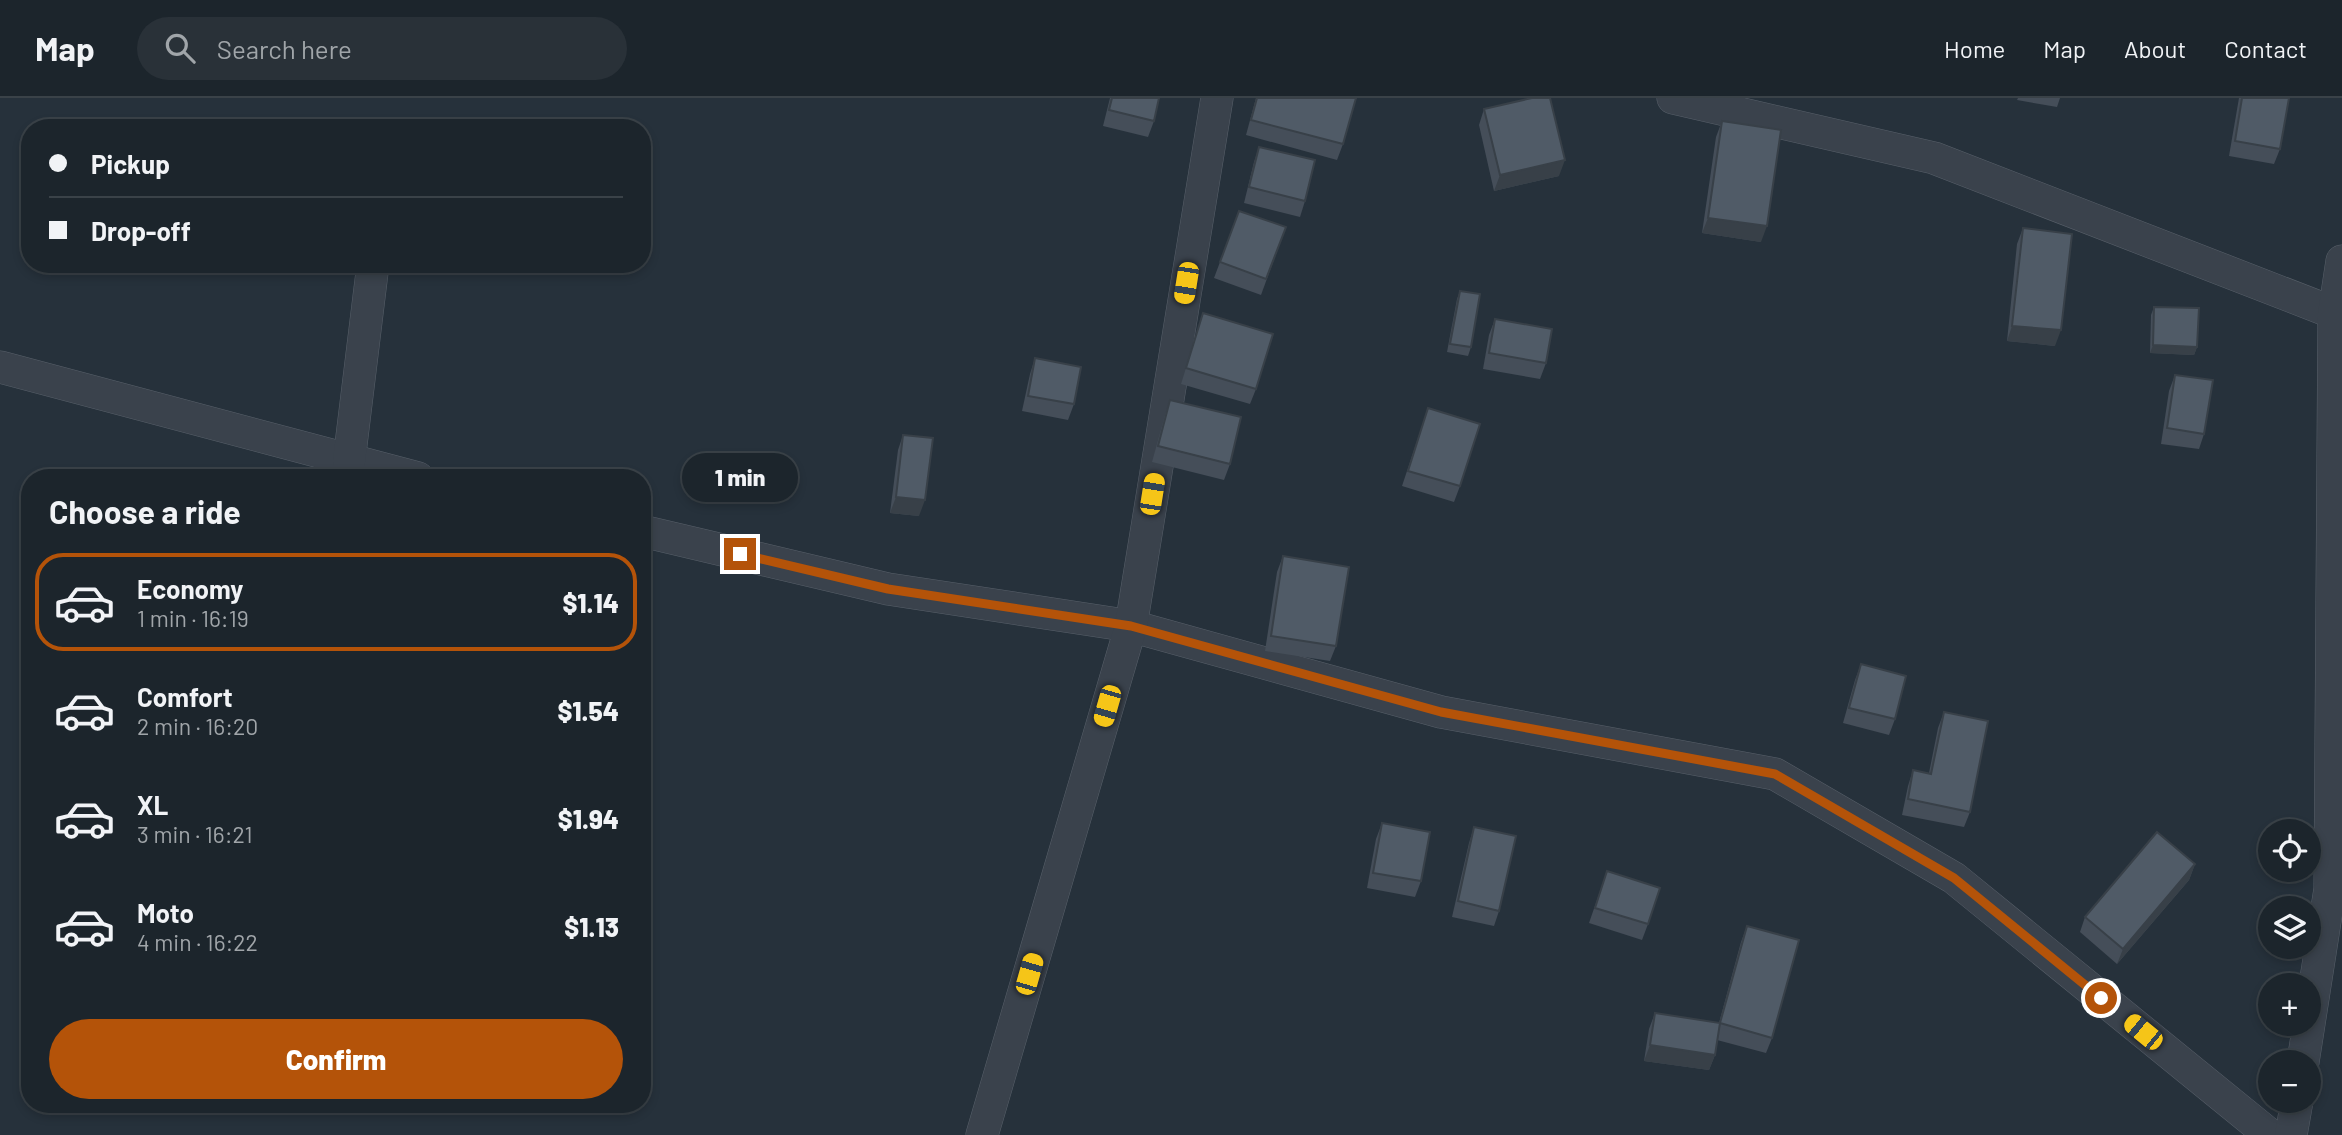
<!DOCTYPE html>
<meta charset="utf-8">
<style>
body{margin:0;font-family:Barlow,sans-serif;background:#293138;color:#f1f3f6;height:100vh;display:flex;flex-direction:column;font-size:26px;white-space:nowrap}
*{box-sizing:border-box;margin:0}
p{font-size:23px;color:#a0a5a9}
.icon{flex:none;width:38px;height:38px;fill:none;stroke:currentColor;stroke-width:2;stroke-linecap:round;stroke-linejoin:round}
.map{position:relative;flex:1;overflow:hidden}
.sheet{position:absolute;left:21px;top:371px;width:630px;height:644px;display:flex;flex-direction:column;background:#1c252c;border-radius:28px;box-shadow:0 4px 10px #0003,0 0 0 2px #3a4248}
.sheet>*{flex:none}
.hud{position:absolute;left:21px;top:21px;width:630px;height:154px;border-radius:28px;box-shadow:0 4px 10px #0003,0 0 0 2px #3a4248;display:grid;align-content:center;height:154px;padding:0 28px;background:#1c252c}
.buttons{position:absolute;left:2258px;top:721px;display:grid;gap:14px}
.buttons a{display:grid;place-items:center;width:63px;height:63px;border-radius:50%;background:#1c252c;box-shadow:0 4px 10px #0003,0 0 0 2px #3a4248;font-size:35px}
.end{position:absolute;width:32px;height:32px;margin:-16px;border:9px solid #b45309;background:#fff;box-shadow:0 0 0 4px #fff}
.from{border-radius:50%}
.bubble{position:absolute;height:49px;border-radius:24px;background:#1c252c;box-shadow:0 4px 10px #0003,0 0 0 2px #3a4248;font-size:23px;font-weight:800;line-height:49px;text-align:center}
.car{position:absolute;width:21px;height:42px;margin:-21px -10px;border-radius:9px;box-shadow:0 0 5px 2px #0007;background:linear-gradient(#f5c518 24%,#345 0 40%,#f5c518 0 76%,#345 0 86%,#f5c518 0)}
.hud b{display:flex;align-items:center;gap:24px;height:66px;font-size:26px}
.hud b+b{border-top:2px solid #3a4248}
.hud i{width:18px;height:18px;background:#f1f3f6}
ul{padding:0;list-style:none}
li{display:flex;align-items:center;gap:21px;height:98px;margin:0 14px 10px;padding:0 14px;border:4px solid transparent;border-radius:28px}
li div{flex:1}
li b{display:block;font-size:26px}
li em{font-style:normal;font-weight:800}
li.selected{border-color:#b45309}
li>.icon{width:63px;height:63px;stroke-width:1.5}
h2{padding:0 28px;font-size:32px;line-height:84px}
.button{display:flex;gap:14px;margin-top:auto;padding:14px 28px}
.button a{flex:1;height:80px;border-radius:42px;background:#b45309;color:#fff;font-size:28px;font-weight:800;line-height:80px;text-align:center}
header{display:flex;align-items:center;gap:42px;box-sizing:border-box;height:98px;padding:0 35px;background:#1c252c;border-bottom:2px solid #3a4248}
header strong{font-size:33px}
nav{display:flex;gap:38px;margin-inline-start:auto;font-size:24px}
.search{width:490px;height:63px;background:#293138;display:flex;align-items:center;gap:18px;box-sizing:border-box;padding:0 24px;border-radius:38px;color:#a0a5a9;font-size:26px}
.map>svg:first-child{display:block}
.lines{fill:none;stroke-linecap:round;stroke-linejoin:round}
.street-casing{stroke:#58606a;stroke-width:33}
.street{stroke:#3a424c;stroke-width:32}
.wall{fill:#454e59}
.shaded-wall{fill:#384048}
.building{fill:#505b67;stroke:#384048;stroke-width:2}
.route{stroke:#b45309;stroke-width:9}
</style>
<header>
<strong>Map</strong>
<div class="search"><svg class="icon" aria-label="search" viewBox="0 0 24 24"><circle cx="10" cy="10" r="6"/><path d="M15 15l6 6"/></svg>Search here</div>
<nav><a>Home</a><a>Map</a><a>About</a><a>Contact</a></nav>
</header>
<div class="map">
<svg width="2342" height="1037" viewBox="0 0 2342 1037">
<rect width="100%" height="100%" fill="#26313b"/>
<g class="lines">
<g class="street-casing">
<g id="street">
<polyline points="1673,0 1934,60 2342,218"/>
<polyline points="0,269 418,380"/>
<polyline points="349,363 373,166"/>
<polyline points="642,433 888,491 1131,528 1441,614 1775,676 1954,780 2270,1037"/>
<polyline points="2303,964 2330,791 2334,216 2342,163"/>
<polyline points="982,1037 1131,528 1217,0"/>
<polyline points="2291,1037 2297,1003"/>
</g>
</g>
<use href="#street" class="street"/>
</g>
<g class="wall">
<polygon points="1110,0 1159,0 1154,23 1148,39 1103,28"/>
<polygon points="1256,0 1356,0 1343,46 1337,62 1246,37"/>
<polygon points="2018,0 2060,0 2057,9 2017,2"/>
<polygon points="2239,0 2289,0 2280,51 2274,66 2229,58"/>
<polygon points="1484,11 1559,78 1494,93 1479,27"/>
<polygon points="1722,23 1761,144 1702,135 1716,39"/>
<polygon points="1259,49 1305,103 1300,119 1244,105 1254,64"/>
<polygon points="1239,113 1286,129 1261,197 1214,180"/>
<polygon points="2023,130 2055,248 2007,243 2017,146"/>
<polygon points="338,166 384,166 381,174"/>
<polygon points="1460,193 1471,249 1468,258 1447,254 1457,201"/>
<polygon points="2154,209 2197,249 2194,257 2150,255 2151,217"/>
<polygon points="1203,215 1256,291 1250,306 1181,286"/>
<polygon points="1495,221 1546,265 1540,281 1483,271 1489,237"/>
<polygon points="1035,260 1074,306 1068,322 1022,313 1030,276"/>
<polygon points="2175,277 2204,336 2199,351 2161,346 2169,293"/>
<polygon points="1170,302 1230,366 1224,382 1152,364 1165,317"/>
<polygon points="1428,310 1460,388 1454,404 1402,388"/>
<polygon points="903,337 919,418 890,415 898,352"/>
<polygon points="1283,458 1336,548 1330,563 1265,553 1277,474"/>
<polygon points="1861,566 1895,621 1889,637 1843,625 1855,582"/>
<polygon points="1944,614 1970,714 1964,729 1902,717 1908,688 1913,672 1929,675 1938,630"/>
<polygon points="1382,725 1421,783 1415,799 1367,790 1376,741"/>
<polygon points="1474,729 1499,813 1494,828 1452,819 1469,745"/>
<polygon points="2195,766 2189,782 2117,866 2080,834 2085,819"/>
<polygon points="1607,773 1648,826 1642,842 1589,825"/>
<polygon points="1747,828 1772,940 1766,955 1717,942 1715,957 1709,972 1644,963 1649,931 1655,915 1719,925 1741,844"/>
</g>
<g class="shaded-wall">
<polygon points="1565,62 1559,78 1494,93 1500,77"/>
<polygon points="1708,120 1767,128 1761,144 1702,135"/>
<polygon points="2012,228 2061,232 2055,248 2007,243"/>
<polygon points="2153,247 2197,249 2194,257 2150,255"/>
<polygon points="896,399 925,402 919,418 890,415"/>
<polygon points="2195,766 2189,782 2117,866 2123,851"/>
<polygon points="1650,947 1715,957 1709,972 1644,963"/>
</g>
<g class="building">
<polygon points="1112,0 1159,0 1154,23 1109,12"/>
<polygon points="1257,0 1356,0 1343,46 1251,22"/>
<polygon points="1532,0 1550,0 1565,62 1500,77 1484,11"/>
<polygon points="2242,0 2289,0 2280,51 2235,43"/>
<polygon points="1722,23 1781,32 1767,128 1708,120"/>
<polygon points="1259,49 1315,62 1305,103 1249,89"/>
<polygon points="1239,113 1286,129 1266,181 1220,164"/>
<polygon points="2023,130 2072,136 2061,232 2012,228"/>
<polygon points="1460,193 1480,196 1471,249 1450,246"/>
<polygon points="2154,209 2199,210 2197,249 2153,247"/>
<polygon points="1203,215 1273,236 1256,291 1186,270"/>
<polygon points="1495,221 1552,231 1546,265 1489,255"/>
<polygon points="1035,260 1081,269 1074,306 1028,298"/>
<polygon points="2175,277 2213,282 2204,336 2167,330"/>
<polygon points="1170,302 1241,319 1230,366 1158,348"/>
<polygon points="1428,310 1480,326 1460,388 1408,373"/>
<polygon points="903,337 933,340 925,402 896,399"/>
<polygon points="1283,458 1349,469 1336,548 1271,538"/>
<polygon points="1861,566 1906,578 1895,621 1849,610"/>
<polygon points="1944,614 1988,623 1970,714 1908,701 1913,672 1931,676"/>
<polygon points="1382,725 1430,734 1421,783 1373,775"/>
<polygon points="1474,729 1516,738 1499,813 1458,803"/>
<polygon points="2157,734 2195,766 2123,851 2085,819"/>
<polygon points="1607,773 1660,790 1648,826 1595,810"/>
<polygon points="1747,828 1799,842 1772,940 1720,925"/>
<polygon points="1655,915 1720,925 1715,957 1650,947"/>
</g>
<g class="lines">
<polyline class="route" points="740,456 888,491 1131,528 1441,614 1775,676 1954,780 2101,900"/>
</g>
</svg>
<div class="buttons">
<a><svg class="icon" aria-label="locate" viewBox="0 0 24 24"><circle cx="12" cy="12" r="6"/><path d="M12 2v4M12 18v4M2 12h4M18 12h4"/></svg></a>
<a><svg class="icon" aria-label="layers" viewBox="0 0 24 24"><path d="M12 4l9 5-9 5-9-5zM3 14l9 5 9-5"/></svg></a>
<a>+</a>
<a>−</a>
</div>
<i class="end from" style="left:2101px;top:900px"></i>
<i class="end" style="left:740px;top:456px"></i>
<div class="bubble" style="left:682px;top:355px;width:116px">1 min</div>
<i class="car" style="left:1186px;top:185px;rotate:189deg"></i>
<i class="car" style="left:1152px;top:396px;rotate:9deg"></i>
<i class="car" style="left:1107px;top:608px;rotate:196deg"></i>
<i class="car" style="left:1029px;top:876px;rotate:16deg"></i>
<i class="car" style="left:2143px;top:934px;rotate:309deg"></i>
<div class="hud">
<b><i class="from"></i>Pickup</b>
<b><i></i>Drop-off</b>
</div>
<section class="sheet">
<h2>Choose a ride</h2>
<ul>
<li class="selected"><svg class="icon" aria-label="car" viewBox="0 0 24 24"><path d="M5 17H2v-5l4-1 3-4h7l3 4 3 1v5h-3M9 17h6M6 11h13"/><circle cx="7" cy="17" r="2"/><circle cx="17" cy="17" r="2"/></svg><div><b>Economy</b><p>1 min · 16:19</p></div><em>$1.14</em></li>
<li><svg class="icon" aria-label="car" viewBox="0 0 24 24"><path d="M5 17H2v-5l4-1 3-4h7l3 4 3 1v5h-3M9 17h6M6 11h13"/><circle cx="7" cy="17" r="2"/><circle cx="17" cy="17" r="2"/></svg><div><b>Comfort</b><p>2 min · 16:20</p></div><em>$1.54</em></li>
<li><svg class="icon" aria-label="car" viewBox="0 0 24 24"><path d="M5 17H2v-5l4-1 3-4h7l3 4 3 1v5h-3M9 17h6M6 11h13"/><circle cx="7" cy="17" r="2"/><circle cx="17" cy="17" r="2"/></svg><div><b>XL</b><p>3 min · 16:21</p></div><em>$1.94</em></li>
<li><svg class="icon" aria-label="car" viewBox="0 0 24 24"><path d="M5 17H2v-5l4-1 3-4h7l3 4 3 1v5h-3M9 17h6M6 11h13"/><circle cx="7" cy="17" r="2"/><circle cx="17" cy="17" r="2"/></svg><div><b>Moto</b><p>4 min · 16:22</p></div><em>$1.13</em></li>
</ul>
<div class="button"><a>Confirm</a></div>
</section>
</div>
